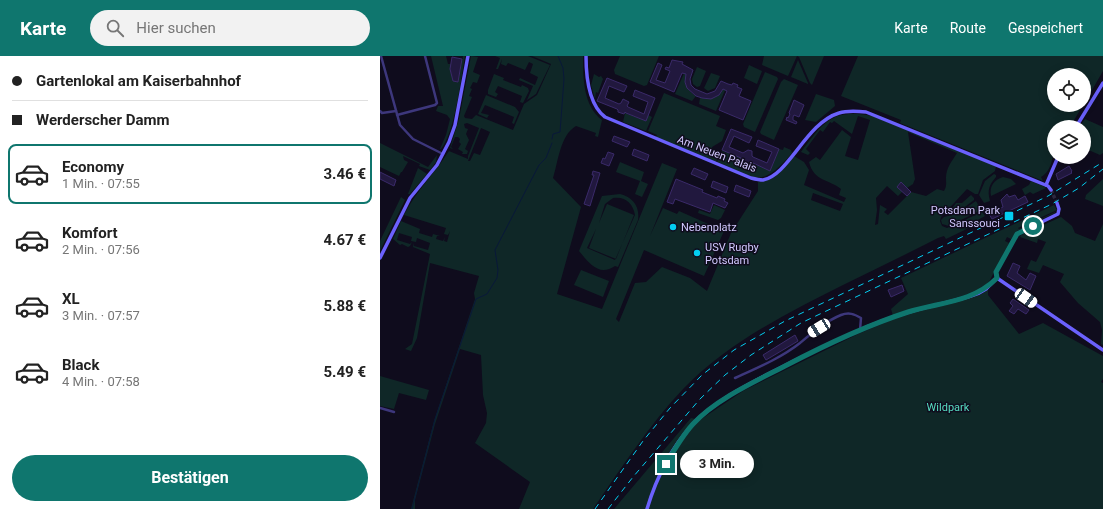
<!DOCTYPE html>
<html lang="de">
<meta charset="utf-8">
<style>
body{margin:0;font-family:Roboto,sans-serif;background:#f2f2f2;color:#222;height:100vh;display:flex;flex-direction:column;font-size:15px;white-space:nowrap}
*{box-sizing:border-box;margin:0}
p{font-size:13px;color:#767676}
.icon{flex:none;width:22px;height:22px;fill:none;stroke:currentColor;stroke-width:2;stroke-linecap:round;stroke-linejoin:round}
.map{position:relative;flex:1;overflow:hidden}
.drawer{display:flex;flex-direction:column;background:#fff;width:380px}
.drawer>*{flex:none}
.top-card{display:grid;align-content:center;height:88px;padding:0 12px;background:#fff}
.buttons{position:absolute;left:667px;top:12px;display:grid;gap:8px}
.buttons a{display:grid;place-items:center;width:44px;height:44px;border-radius:50%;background:#fff;box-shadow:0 2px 10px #0003;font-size:20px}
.end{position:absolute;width:18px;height:18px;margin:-9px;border:5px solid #0f766e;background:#fff;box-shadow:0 0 0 2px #fff}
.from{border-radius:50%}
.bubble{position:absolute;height:28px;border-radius:14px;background:#fff;box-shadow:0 2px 10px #0003;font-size:13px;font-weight:700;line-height:28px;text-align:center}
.car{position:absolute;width:12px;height:24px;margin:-12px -6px;border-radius:5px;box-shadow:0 0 3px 1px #0007;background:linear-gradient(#fff 24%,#345 0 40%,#fff 0 76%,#345 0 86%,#fff 0)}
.top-card b{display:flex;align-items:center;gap:14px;height:38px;font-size:15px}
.top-card b+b{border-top:1px solid #e0e0e0}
.top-card i{width:10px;height:10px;background:#222}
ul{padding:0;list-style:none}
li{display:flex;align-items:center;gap:12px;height:60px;margin:0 8px 6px;padding:0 4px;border:2px solid transparent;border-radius:8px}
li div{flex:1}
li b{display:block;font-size:15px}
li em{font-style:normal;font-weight:700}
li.selected{border-color:#0f766e}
li>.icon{width:36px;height:36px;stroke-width:1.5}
.primary-button{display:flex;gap:8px;margin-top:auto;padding:8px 12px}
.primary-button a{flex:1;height:46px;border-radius:24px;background:#0f766e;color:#fff;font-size:16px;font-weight:700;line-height:46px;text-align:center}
header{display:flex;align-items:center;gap:24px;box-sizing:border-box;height:56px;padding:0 20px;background:#0f766e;color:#fff}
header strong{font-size:19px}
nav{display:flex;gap:22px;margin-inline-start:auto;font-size:14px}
.search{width:280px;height:36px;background:#f2f2f2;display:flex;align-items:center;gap:10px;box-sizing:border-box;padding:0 14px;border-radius:22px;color:#767676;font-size:15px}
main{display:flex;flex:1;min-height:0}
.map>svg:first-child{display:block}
.green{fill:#0f2727;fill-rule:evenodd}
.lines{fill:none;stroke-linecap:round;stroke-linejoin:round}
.stream{stroke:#091839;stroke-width:1}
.building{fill:#21183e;stroke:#3a2a69}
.secondary-tunnel{stroke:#2c283f;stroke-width:3.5;stroke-dasharray:3.5 2;stroke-linecap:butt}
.street{stroke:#3d377c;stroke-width:2.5}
.secondary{stroke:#6b61fd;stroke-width:3.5}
.rail{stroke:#03cef0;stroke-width:1;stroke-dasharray:6 5;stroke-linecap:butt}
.route{stroke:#0f766e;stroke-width:5}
.poi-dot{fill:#03cef0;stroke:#0f0c1d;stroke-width:1.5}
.labels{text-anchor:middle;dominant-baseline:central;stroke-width:3;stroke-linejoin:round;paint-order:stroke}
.street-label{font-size:11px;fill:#d1c8fe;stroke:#0f0c1d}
.poi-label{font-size:11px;fill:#d1c8fe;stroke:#0f0c1d;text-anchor:start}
.park-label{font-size:11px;fill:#56dcc1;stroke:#0f0c1d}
</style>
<header>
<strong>Karte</strong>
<div class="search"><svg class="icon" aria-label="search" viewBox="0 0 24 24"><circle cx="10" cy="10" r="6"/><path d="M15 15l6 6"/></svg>Hier suchen</div>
<nav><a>Karte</a><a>Route</a><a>Gespeichert</a></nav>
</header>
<main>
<section class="drawer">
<div class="top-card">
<b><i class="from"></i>Gartenlokal am Kaiserbahnhof</b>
<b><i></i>Werderscher Damm</b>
</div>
<ul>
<li class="selected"><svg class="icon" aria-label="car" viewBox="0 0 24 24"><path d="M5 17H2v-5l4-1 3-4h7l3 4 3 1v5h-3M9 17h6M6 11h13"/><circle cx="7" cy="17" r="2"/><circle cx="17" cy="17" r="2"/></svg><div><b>Economy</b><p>1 Min. · 07:55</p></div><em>3.46 €</em></li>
<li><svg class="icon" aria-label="car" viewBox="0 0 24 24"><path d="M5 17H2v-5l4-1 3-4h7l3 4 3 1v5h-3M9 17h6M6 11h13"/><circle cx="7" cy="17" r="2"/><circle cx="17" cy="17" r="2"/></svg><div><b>Komfort</b><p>2 Min. · 07:56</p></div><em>4.67 €</em></li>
<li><svg class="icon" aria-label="car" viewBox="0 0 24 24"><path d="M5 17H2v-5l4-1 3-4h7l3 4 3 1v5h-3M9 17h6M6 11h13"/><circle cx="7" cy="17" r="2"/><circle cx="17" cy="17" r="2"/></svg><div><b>XL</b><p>3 Min. · 07:57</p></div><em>5.88 €</em></li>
<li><svg class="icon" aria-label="car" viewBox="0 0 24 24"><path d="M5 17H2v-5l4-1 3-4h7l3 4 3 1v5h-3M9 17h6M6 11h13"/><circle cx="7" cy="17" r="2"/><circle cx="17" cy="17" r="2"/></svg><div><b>Black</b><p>4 Min. · 07:58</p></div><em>5.49 €</em></li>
</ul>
<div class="primary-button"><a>Bestätigen</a></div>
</section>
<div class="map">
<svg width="723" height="453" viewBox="0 0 723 453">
<rect width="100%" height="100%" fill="#0f0c1d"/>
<g class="green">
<path d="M51 0H66L68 8H71L70 13 73 25 78 26 83 0H85C81 23 75 76 61 93H60L66 79 70 63 67 59 56 55 58 50H63Z"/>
<path d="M91 0 98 1 93 16 100 19 97 27 93 26 90 32 92 33 89 40 92 41 84 60 85 62 92 63 96 59 133 74 144 48 157 39 171 8 152 0H203C203 21 203 50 222 64L218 81 215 80 216 77 196 70C180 79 178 107 173 122L201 151 177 238 222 253 282 107 297 113 270 180 283 152 297 158 299 155 344 175 324 220 264 194 236 263 239 266 255 227 266 226 282 211 310 222 327 235 351 177 378 135V126C395 124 404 112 414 100L424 106 429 114 424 129 464 146 466 142 459 139 461 133C449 123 434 126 429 106L436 101 440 104 462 74 471 81 465 100 478 104 490 64 478 60 472 78 454 65 452 67 450 66 443 76 440 74 426 93 430 97 428 99 421 96C443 67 452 52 492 60L616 110 615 115 603 124 598 138H595L587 133 561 161 560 165 562 170 567 172 602 156 605 160 594 166 595 169 566 183 564 180 558 182C527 198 495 213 463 229 407 257 348 287 304 332 269 369 242 411 213 453H139L150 426 95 387 106 367 107 357 103 339 101 299 80 293 55 368 35 444V453H31L54 365 95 243 94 237 99 220 50 207 37 282 31 295 25 293 32 288 50 198 33 191 34 187V190L48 194 50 187 37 182 36 186 31 185 32 181 19 177 17 184 30 188 32 186 30 190 28 191 22 188 20 189 13 183 21 165 40 173 39 177 52 181 53 178 60 180H57L56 183 63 185 65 181 64 185 67 186 70 175 68 179 64 178 66 172 24 159C36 135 55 117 69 95L88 103V100L99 72 87 67 84 68 85 72 88 73 86 78 89 84 85 93 88 95 87 98H82L83 96 78 93 81 88 79 86 80 83 78 81H75L71 91 73 93 70 92 79 63ZM101 72 110 76 100 99 94 97 90 105H88ZM528 76 577 97C572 105 566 112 566 122 566 127 567 130 564 135L557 133 546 140 531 136 508 159 504 156 507 153 500 149 498 168 495 169 497 154 496 142 507 130 518 140 522 136 521 126 527 132 533 128 535 123ZM433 137 463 148 460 155 431 144Z"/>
<polygon points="115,0 148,0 170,9 156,38 147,44 153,30 139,24 140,22 155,29 158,21 150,17 153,8 149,6 145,14 128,7 126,10 121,8 122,3 118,13 116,13 120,2"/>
<polygon points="240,0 279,0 267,29 264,30 235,18 234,14"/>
<polygon points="384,0 444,0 432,29 430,27 419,1 417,0 408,20 382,9"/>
<path d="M478 0H723V15L704 48V19H674V49H703L690 71H674C674 86 676 113 661 121L663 125 520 67 521 64 461 40Z"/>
<polygon points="418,4 428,27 428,28 411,21"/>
<polygon points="369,9 382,15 377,28 364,22"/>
<polygon points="317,11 326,15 320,30 317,31 313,28 312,23"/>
<path d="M305 15 307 16C302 27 307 34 316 40L312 45 295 38Z"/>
<polygon points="385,16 397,21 398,23 375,76 364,71 363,68"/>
<polygon points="331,17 340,20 335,32 328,35 324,32"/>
<polygon points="114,18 124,22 123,24 141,31 142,29 148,32 149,35 143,47 140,46 142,40 118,30 115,36 118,38 116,41 108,38 108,34"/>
<polygon points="214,18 219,21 221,20 223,23 218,37 216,36 215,43 211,29"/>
<polygon points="404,23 418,29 394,84 381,78 380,76 401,26"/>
<path d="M344 31 346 32 336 55 319 48 320 42C331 43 338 43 344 31Z"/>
<polygon points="284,37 340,60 336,70 346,74 342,85 332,91 333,96 339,98 336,106 276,81 277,79 268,75"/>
<polygon points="436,38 454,44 455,50 436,66 425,64"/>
<polygon points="106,39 135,51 139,56 134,68 132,67 134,61 105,49 101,57 109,59 107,62 98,58"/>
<polygon points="245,57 266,65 268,59 272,61 266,75 243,66"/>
<polygon points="705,63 723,71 723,97 720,99 704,92 704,71 699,71"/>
<polygon points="0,87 48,111 57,99 56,106 50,114 39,110 40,108 23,100 24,104 28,106 22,116 21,116 19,120 0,111"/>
<path d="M404 91 411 94 412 97C381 133 377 123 337 106L342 95 361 102V107L368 109 370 108 371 106 390 115 399 93 403 94Z"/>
<polygon points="240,106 264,116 261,125 268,128 262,141 255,138 260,125 236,116"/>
<polygon points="38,112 47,118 30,138 28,138"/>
<path d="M614 118 616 119V121C609 129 607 134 610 145L604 147 599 139 605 125Z"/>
<path d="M623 121 631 123 636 128 611 140C609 130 614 124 623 121Z"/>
<polygon points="723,123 723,150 705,143 706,139"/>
<polygon points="651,125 665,131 666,132 653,138 650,136 645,139 642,133 649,129"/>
<path d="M240 138C253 141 260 151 258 164L238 211 235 210C219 221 209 207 199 195L222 140ZM233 142C245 140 253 147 255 159L235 204 207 192 216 173 209 192 236 203 254 159 227 148 219 167 225 148Z"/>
<polygon points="591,139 594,142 594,144 578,156 568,158 576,147 582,147"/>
<polygon points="21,141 25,144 0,195 0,185"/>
<polygon points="596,145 601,154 569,170 562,168 561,164 564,161 577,158"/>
<polygon points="334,149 345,154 341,162 338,164 318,157 319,154 330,158"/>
<polygon points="674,149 677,154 638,172 639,173 675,156 675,157 637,175 631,183 627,181 625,185 629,187 608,228 608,239 639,278 663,267 723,300 723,323 721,326 723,327 723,453 234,453 311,362 320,364 363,335 395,319 478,278 514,263 511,253 528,238 521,222"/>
<polygon points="681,161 692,170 695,177 715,185 723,168 723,289 721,288 722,274 720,266 698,247 680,226 684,218 663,209 659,217 647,213 651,204 656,206 666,186 658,183 657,187 640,181 641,179"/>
<polygon points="201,214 229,225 223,241 194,229"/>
<polygon points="0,320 49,334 46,344 19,337 14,353 0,350"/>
</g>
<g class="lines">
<g class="stream">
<polyline points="172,83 173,78 180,76 184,23 183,12 178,0"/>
<polyline points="32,453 55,363 96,243 107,238 117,222 118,214 115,194 159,109 166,102 172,87"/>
</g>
</g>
<g class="building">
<polygon points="72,1 82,3 78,26 73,25 70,13"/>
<polygon points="292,4 303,6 302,8 313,14 310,23 311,29 315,33 327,38 335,35 341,25 348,28 352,29 353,27 358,29 357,31 362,33 359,40 371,45 363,64 339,54 347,35 343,33 339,39 331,43 322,42 316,40 307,32 305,26 306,18 302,17 294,36 270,26 278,7 282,9 276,24 285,27 290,15 285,13 286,11 289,12"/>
<polygon points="227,22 247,30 244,36 229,30 225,42 239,48 241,47 243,43 249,46 247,50 248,51 264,58 268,46 253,40 255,34 275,42 266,65 246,57 245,56 244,58 238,56 238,54 237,53 217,45"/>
<polygon points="414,44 424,49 419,61 414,59 413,61 413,64 417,66 416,68 406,64 407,61 408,62 410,58 409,57"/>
<polygon points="351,73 372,81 369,87 354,80 349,91 363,97 368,94 372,95 372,100 373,101 387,107 392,96 376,90 378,84 399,93 390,115 371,106 370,108 366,109 361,106 361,102 342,94"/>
<polygon points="234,80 250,86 247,91 232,85"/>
<polygon points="254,93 269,99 267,105 252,99"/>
<polygon points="228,96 234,98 229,110 221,107 223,102 225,103"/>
<polygon points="689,110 692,115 691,116 692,117 678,124 676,118"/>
<polygon points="314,112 328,118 325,124 311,118"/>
<polygon points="213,115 220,117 210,150 204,148 214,119 212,119"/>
<polygon points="0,116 16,124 14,130 0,123"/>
<polygon points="296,123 323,134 322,136 337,142 338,140 345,143 344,145 348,147 345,152 333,147 330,156 295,143 293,148 287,146"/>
<polygon points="333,125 348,131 346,137 331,131"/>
<polygon points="521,126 531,136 527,140 517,131"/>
<polygon points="356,129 371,135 369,141 354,135"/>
<polygon points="627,138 629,141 635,139 638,144 645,140 648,146 612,163 609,158 623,151 621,144"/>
<polygon points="633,207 640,210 637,217 646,224 650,217 656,220 650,234 627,220"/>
<polygon points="522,229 524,235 511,241 508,234"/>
<polygon points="633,243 649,254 646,258 638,253 634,258 629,255 633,250 630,247"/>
<polygon points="415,279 418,285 386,304 383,299"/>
</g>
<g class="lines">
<polyline class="secondary-tunnel" points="671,134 677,147"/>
<g class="street">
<polyline points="1,0 20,69 33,83 63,98"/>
<polyline points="0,55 2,57 16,55"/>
<polyline points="17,59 55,49 57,47 45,0"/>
<path d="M355 322C377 312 401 302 420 287 432 277 446 265 461 259 469 256 474 258 481 262L480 274"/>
<polyline points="0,352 14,356"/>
</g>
<g class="secondary">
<path d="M206 0C206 20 208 48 225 61L371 122C375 123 379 124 383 124 409 119 426 67 459 57 468 54 477 55 486 56L668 130 671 134"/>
<polyline points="696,71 723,27"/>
<polyline points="666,129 678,101"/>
<polyline points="0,202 30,142 57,109 69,86 75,69 88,0"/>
<polyline points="617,222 723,294"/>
<polyline points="617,222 616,216 637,178 678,158 679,153 677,147"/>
<path d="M267 453C276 423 291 392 313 368 334 345 376 324 404 310 445 290 485 269 529 256 552 249 576 246 599 237L606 233 617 222"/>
</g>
<g class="rail">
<polyline points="215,453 263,385 290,352 322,319 354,294 405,265 668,140 723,106"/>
<polyline points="228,453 253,421 320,343 345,319 371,299 421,267 672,148 699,132 723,113"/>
</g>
</g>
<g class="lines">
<path class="route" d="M286 408C294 394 302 380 313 368 336 343 376 325 405 310 445 289 485 270 528 256 560 246 592 247 617 222L616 216 637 178 653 170"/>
</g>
<g class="poi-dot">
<rect x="624" y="155" width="10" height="10" rx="2"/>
<circle cx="293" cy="171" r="4"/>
<circle cx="317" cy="197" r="4"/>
</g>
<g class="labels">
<g class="street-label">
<text transform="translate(337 98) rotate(21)">Am Neuen Palais</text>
</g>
<g class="poi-label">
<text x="620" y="154" text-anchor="end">Potsdam Park<tspan x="620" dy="13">Sanssouci</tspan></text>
<text x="301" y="171">Nebenplatz</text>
<text x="325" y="191">USV Rugby<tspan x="325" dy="13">Potsdam</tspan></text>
</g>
<g class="park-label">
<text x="568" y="351">Wildpark</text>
</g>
</g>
</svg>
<div class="buttons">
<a><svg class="icon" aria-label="locate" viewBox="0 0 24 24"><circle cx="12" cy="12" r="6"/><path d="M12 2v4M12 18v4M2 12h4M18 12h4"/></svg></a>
<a><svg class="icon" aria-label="layers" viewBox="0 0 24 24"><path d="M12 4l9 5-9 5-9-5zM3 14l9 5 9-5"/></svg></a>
</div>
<i class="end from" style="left:653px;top:170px"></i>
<i class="end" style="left:286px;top:408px"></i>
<div class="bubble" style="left:300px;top:394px;width:74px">3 Min.</div>
<i class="car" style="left:646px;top:242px;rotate:124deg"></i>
<i class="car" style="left:439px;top:272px;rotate:239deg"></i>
</div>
</main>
